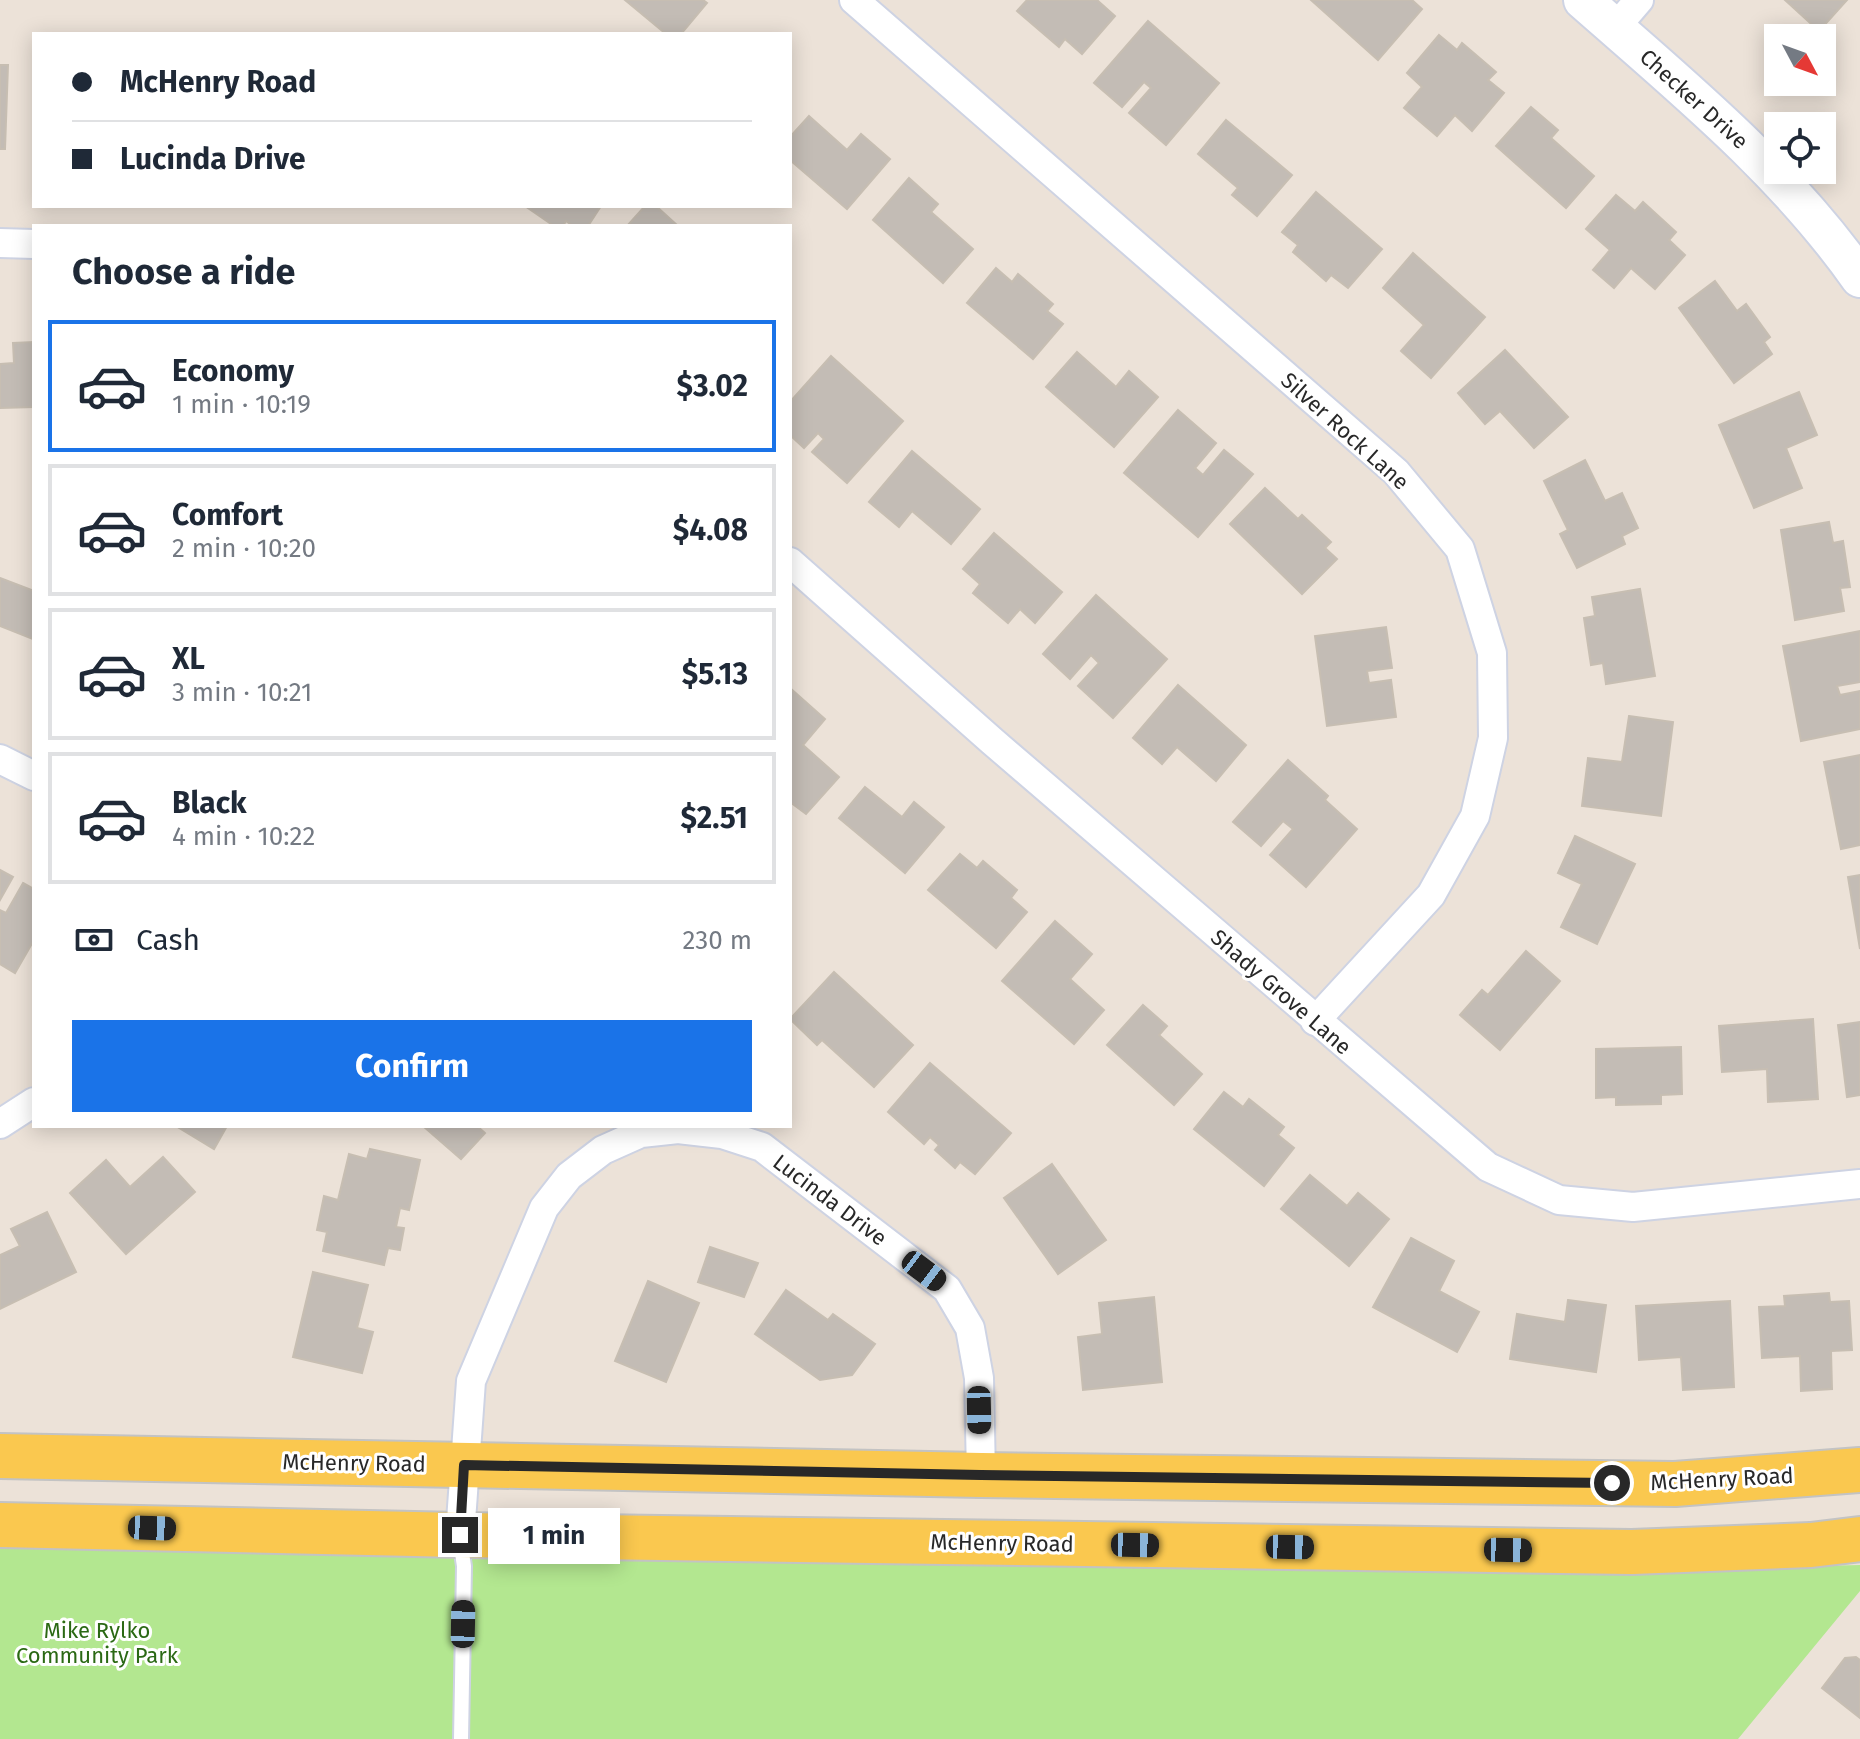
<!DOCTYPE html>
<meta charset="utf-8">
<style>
body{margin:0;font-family:"Fira Sans",sans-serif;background:#f6f6f7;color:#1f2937;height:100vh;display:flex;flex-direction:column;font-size:30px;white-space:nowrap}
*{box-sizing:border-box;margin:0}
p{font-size:26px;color:#747a83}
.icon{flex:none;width:44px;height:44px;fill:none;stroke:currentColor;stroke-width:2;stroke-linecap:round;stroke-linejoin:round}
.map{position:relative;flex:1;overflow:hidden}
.drawer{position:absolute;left:32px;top:224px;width:760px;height:904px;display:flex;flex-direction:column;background:#fff;border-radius:0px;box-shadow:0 4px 20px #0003}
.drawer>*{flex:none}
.guide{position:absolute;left:32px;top:32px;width:760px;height:176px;border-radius:0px;box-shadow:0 4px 20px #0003;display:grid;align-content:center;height:176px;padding:0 40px;background:#fff}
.needle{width:52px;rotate:131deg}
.fabs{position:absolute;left:1764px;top:24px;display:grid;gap:16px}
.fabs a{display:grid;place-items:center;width:72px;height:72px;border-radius:0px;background:#fff;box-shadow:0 4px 20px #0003;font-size:40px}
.end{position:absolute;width:36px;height:36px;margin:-18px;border:10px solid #282828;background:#fff;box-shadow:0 0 0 4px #fff}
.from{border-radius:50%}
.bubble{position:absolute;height:56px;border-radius:0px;background:#fff;box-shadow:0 4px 20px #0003;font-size:26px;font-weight:700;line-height:56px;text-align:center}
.car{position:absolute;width:24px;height:48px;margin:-24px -12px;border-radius:10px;box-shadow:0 0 6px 2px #0007;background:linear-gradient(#222 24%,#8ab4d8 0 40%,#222 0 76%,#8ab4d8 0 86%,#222 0)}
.guide b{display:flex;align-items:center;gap:28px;height:76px;font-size:30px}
.guide b+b{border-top:2px solid #e0e1e3}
.guide i{width:20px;height:20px;background:#1f2937}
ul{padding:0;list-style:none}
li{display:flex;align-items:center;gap:24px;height:132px;margin:0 16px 12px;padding:0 24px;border:4px solid #e0e1e3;border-radius:0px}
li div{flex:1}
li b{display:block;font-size:30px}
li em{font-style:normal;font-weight:700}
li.on{border-color:#1a73e8}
li>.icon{width:72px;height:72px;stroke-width:1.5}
h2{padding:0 40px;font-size:36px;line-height:96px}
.pay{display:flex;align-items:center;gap:20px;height:88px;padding:0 40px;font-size:30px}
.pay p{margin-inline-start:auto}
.cta{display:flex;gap:16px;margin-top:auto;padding:16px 40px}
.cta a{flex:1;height:92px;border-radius:0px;background:#1a73e8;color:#fff;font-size:32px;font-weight:700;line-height:92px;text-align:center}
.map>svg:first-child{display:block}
.green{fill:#b3e790}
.building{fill:#c3bcb5;stroke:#c7beb2;stroke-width:2}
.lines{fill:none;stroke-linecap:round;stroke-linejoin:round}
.lane-casing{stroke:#ced3e3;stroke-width:18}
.street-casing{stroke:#ced3e3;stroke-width:32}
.secondary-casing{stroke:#ced3e3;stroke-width:42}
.primary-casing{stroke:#c3c3c3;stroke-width:48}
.lane{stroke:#fff;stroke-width:14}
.street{stroke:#fff;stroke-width:28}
.secondary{stroke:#fff;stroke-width:38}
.primary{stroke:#fac84f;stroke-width:44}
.route{stroke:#282828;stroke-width:10}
.labels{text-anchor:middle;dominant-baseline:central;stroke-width:6;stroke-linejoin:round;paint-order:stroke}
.street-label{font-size:22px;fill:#282828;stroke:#fff}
.park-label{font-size:22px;fill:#2b6914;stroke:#fff}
</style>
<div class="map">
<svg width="1860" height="1739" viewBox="0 0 1860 1739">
<rect width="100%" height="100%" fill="#ece2d8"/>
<polygon class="green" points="0,1544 1542,1573 1860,1565 1860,1591 1738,1739 0,1739"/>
<g class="building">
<polygon points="625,0 703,0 707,3 681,34 666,34"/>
<polygon points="1027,0 1097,0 1115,16 1082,54 1065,39 1059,47 1017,11"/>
<polygon points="1311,0 1412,0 1422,9 1378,60"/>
<polygon points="1785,0 1847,0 1819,31"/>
<polygon points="1148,21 1219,83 1166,145 1129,113 1151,88 1144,82 1122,107 1094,83"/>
<polygon points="1439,35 1457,50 1462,43 1496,72 1488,80 1504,93 1472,131 1455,115 1437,136 1404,108 1422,87 1407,73"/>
<polygon points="0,65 8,65 5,149 0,149"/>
<polygon points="1531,107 1558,130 1551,138 1594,176 1566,208 1496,146"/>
<polygon points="809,116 847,150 861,134 890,159 847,209 790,160 790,137"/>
<polygon points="1226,120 1292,175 1257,216 1232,195 1238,188 1198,154"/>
<polygon points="909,178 938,204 931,212 973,249 943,283 873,220"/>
<polygon points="1316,192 1382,249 1348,288 1331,275 1326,281 1293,252 1298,245 1282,232"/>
<polygon points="1616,195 1635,211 1643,202 1676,232 1669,240 1685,255 1655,289 1631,268 1614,288 1593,270 1610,250 1586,229"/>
<polygon points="525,206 601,206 588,226 573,226 566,221 563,226 554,226"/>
<polygon points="645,206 656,206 678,226 627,226"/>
<polygon points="1413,253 1485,317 1431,378 1401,351 1424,325 1383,288"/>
<polygon points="996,268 1012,282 1018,274 1053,304 1047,311 1063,324 1033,359 967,303"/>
<polygon points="1715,281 1737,311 1746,304 1770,337 1764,342 1772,354 1734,383 1679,308"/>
<polygon points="34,342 34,407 0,408 0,364 14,363 13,343"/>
<polygon points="1505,350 1568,417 1534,448 1500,411 1485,424 1458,393"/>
<polygon points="1077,352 1116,387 1129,371 1158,397 1114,447 1046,387"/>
<polygon points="831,356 903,421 847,483 812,452 824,439 818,433 804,448 790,435 790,402"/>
<polygon points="1799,392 1817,435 1786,448 1802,488 1754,508 1719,425"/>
<polygon points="1178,410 1216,443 1195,468 1203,475 1224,450 1253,474 1198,537 1124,473"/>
<polygon points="912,451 980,509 951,544 912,511 899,527 869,502"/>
<polygon points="1585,460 1605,501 1622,493 1638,528 1622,536 1625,544 1577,568 1560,534 1568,530 1544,481"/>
<polygon points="1265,488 1298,519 1302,515 1331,542 1325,548 1337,559 1302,594 1230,524"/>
<polygon points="1829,522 1833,543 1843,541 1850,587 1840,588 1844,611 1795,620 1781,530"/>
<polygon points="994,533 1062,592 1035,623 1020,609 1008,623 973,593 980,584 963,569"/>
<polygon points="0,578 34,591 33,639 0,626"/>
<polygon points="1640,589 1655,676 1606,684 1603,663 1591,665 1584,618 1595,616 1592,597"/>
<polygon points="1096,595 1167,659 1113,718 1078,686 1099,663 1091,655 1070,679 1043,654"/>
<polygon points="1386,627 1392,668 1367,671 1369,683 1391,680 1396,717 1327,726 1315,636"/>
<polygon points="1860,631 1860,682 1837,686 1840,695 1860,691 1860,729 1801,741 1783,646"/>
<polygon points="1178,685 1246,745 1216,781 1177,747 1162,764 1133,738"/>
<polygon points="790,688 825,719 803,745 839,777 806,814 790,802"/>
<polygon points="1629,716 1673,722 1661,816 1582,806 1588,758 1622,762"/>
<polygon points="1860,755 1860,845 1841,849 1824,762"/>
<polygon points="1288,760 1328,796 1325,800 1357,829 1306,887 1270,855 1293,829 1283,821 1261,846 1233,822"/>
<polygon points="865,787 902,817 914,802 944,827 905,873 839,818"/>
<polygon points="1575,836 1635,864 1597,944 1561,927 1582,884 1558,873"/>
<polygon points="960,854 977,868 983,861 1017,890 1011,898 1027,912 996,948 928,890"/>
<polygon points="0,870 13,877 0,900"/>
<polygon points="1860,875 1860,949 1848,877"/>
<polygon points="23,883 34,889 34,940 15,973 0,964 0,910 6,913"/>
<polygon points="1055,921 1092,954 1070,979 1104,1010 1074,1044 1002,981"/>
<polygon points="1526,951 1560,981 1500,1050 1460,1015 1482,990 1488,995"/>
<polygon points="834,972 913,1045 874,1087 822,1040 817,1045 790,1019"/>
<polygon points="1143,1005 1167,1026 1159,1035 1202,1074 1174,1105 1107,1045"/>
<polygon points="1813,1019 1818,1099 1768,1102 1767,1069 1722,1072 1719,1026"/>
<polygon points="1860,1022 1860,1095 1847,1097 1838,1025"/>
<polygon points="1681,1047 1682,1094 1661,1095 1661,1104 1616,1105 1616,1097 1596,1098 1596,1049"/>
<polygon points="930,1063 1011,1133 975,1174 960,1162 955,1168 935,1150 939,1145 930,1137 924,1144 888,1112"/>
<polygon points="1224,1092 1243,1107 1249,1099 1284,1127 1278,1135 1294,1148 1264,1186 1194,1129"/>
<polygon points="176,1126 227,1126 214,1149"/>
<polygon points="423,1126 477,1126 485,1133 461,1159"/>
<polygon points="370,1149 420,1160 409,1210 400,1208 396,1227 404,1228 400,1250 388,1248 384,1265 323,1251 327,1232 317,1230 324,1196 338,1200 349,1154 367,1159"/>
<polygon points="163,1157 195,1192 126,1254 70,1193 106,1160 130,1187"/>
<polygon points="1052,1164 1106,1240 1058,1274 1004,1198"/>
<polygon points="1310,1175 1347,1206 1358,1193 1389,1219 1349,1266 1281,1209"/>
<polygon points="47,1212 76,1272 0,1309 0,1255 20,1246 11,1229"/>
<polygon points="1411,1238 1454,1261 1439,1291 1479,1312 1457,1352 1373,1307"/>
<polygon points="710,1247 758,1263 744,1297 698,1282"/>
<polygon points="313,1272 368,1285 357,1328 373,1332 362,1373 293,1357"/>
<polygon points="648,1281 699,1303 666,1382 615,1361"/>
<polygon points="786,1290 828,1320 833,1314 875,1344 852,1375 820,1380 755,1334"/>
<polygon points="1829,1293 1830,1302 1849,1301 1852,1350 1831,1351 1832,1389 1801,1391 1800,1356 1762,1358 1759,1307 1785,1306 1784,1296"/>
<polygon points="1154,1297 1162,1382 1083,1390 1078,1337 1102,1334 1099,1303"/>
<polygon points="1568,1300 1606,1305 1596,1372 1510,1359 1517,1314 1565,1322"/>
<polygon points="1730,1301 1734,1387 1683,1390 1681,1357 1639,1360 1636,1306"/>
<polygon points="1856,1657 1860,1660 1860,1718 1822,1688 1845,1658"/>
</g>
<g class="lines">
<g class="lane-casing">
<polyline id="lane" points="460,1540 464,1566 461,1739"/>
</g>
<g class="street-casing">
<g id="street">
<polyline points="854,0 1396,472 1460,549 1492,653 1493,738 1475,816 1431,895 1315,1021"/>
<polyline points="1615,28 1639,0"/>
<polyline points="0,243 34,244"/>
<polyline points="790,562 992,741 1488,1167 1559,1200 1633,1207 1860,1184"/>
<polyline points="0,759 34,776"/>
<polyline points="0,1124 34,1102"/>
<polyline points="460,1535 471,1381 544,1208 569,1176 603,1150 641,1133 678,1129 722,1134 762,1147 947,1289 970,1328 979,1378 981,1475"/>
</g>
</g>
<g class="secondary-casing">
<path id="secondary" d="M1583 0C1681 86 1784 170 1860 278"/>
</g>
<g class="primary-casing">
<g id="primary">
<polyline points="0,1456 981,1475 1675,1484 1860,1470"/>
<polyline points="0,1525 460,1535 1632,1552 1811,1545 1860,1539"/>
</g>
</g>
<use href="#lane" class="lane"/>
<use href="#street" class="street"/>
<use href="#secondary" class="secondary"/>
<use href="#primary" class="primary"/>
</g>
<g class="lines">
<polyline class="route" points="460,1535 464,1465 981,1475 1612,1483"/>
</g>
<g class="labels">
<g class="street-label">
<text transform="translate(1694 99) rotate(42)">Checker Drive</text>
<text transform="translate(1345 431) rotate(42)">Silver Rock Lane</text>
<text transform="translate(1281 992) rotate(41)">Shady Grove Lane</text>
<text transform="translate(830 1200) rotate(37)">Lucinda Drive</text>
<text transform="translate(354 1463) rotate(1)">McHenry Road</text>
<text transform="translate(1722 1479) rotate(-3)">McHenry Road</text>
<text transform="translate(1002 1543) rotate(1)">McHenry Road</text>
</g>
<g class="park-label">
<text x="97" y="1630">Mike Rylko<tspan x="97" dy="25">Community Park</tspan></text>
</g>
</g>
</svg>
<div class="fabs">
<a><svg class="needle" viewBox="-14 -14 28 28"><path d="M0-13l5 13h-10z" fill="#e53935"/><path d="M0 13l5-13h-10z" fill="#747a83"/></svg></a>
<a><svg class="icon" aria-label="locate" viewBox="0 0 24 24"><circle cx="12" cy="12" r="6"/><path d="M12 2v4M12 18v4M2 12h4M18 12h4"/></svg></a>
</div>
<i class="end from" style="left:1612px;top:1483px"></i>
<i class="end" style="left:460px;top:1535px"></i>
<div class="bubble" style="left:488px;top:1508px;width:132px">1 min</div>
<i class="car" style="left:924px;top:1271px;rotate:127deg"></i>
<i class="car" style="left:979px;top:1410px;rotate:179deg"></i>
<i class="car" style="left:152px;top:1528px;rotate:92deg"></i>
<i class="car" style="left:1135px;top:1545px;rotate:91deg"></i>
<i class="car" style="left:1290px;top:1547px;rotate:91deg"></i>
<i class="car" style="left:1508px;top:1550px;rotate:91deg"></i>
<i class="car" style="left:463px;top:1624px;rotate:1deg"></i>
<div class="guide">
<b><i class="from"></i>McHenry Road</b>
<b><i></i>Lucinda Drive</b>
</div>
<section class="drawer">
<h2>Choose a ride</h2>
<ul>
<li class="on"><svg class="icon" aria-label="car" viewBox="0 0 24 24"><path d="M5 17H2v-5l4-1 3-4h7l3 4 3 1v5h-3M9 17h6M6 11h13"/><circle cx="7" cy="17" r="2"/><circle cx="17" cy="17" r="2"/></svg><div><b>Economy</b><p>1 min · 10:19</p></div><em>$3.02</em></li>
<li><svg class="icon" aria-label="car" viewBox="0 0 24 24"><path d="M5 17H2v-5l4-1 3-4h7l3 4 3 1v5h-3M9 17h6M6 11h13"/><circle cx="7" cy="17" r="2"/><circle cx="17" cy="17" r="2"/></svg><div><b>Comfort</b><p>2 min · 10:20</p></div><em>$4.08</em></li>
<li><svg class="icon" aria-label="car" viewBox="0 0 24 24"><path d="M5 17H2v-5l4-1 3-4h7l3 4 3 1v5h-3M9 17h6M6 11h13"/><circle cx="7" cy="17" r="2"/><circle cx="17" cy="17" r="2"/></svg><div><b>XL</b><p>3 min · 10:21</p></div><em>$5.13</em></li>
<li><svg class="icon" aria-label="car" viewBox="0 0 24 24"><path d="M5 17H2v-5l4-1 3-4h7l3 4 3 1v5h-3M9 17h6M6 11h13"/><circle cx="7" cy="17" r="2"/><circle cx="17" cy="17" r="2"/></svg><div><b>Black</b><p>4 min · 10:22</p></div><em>$2.51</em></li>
</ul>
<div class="pay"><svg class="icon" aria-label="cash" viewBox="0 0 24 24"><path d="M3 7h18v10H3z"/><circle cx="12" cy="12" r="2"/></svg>Cash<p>230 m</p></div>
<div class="cta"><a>Confirm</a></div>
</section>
</div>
